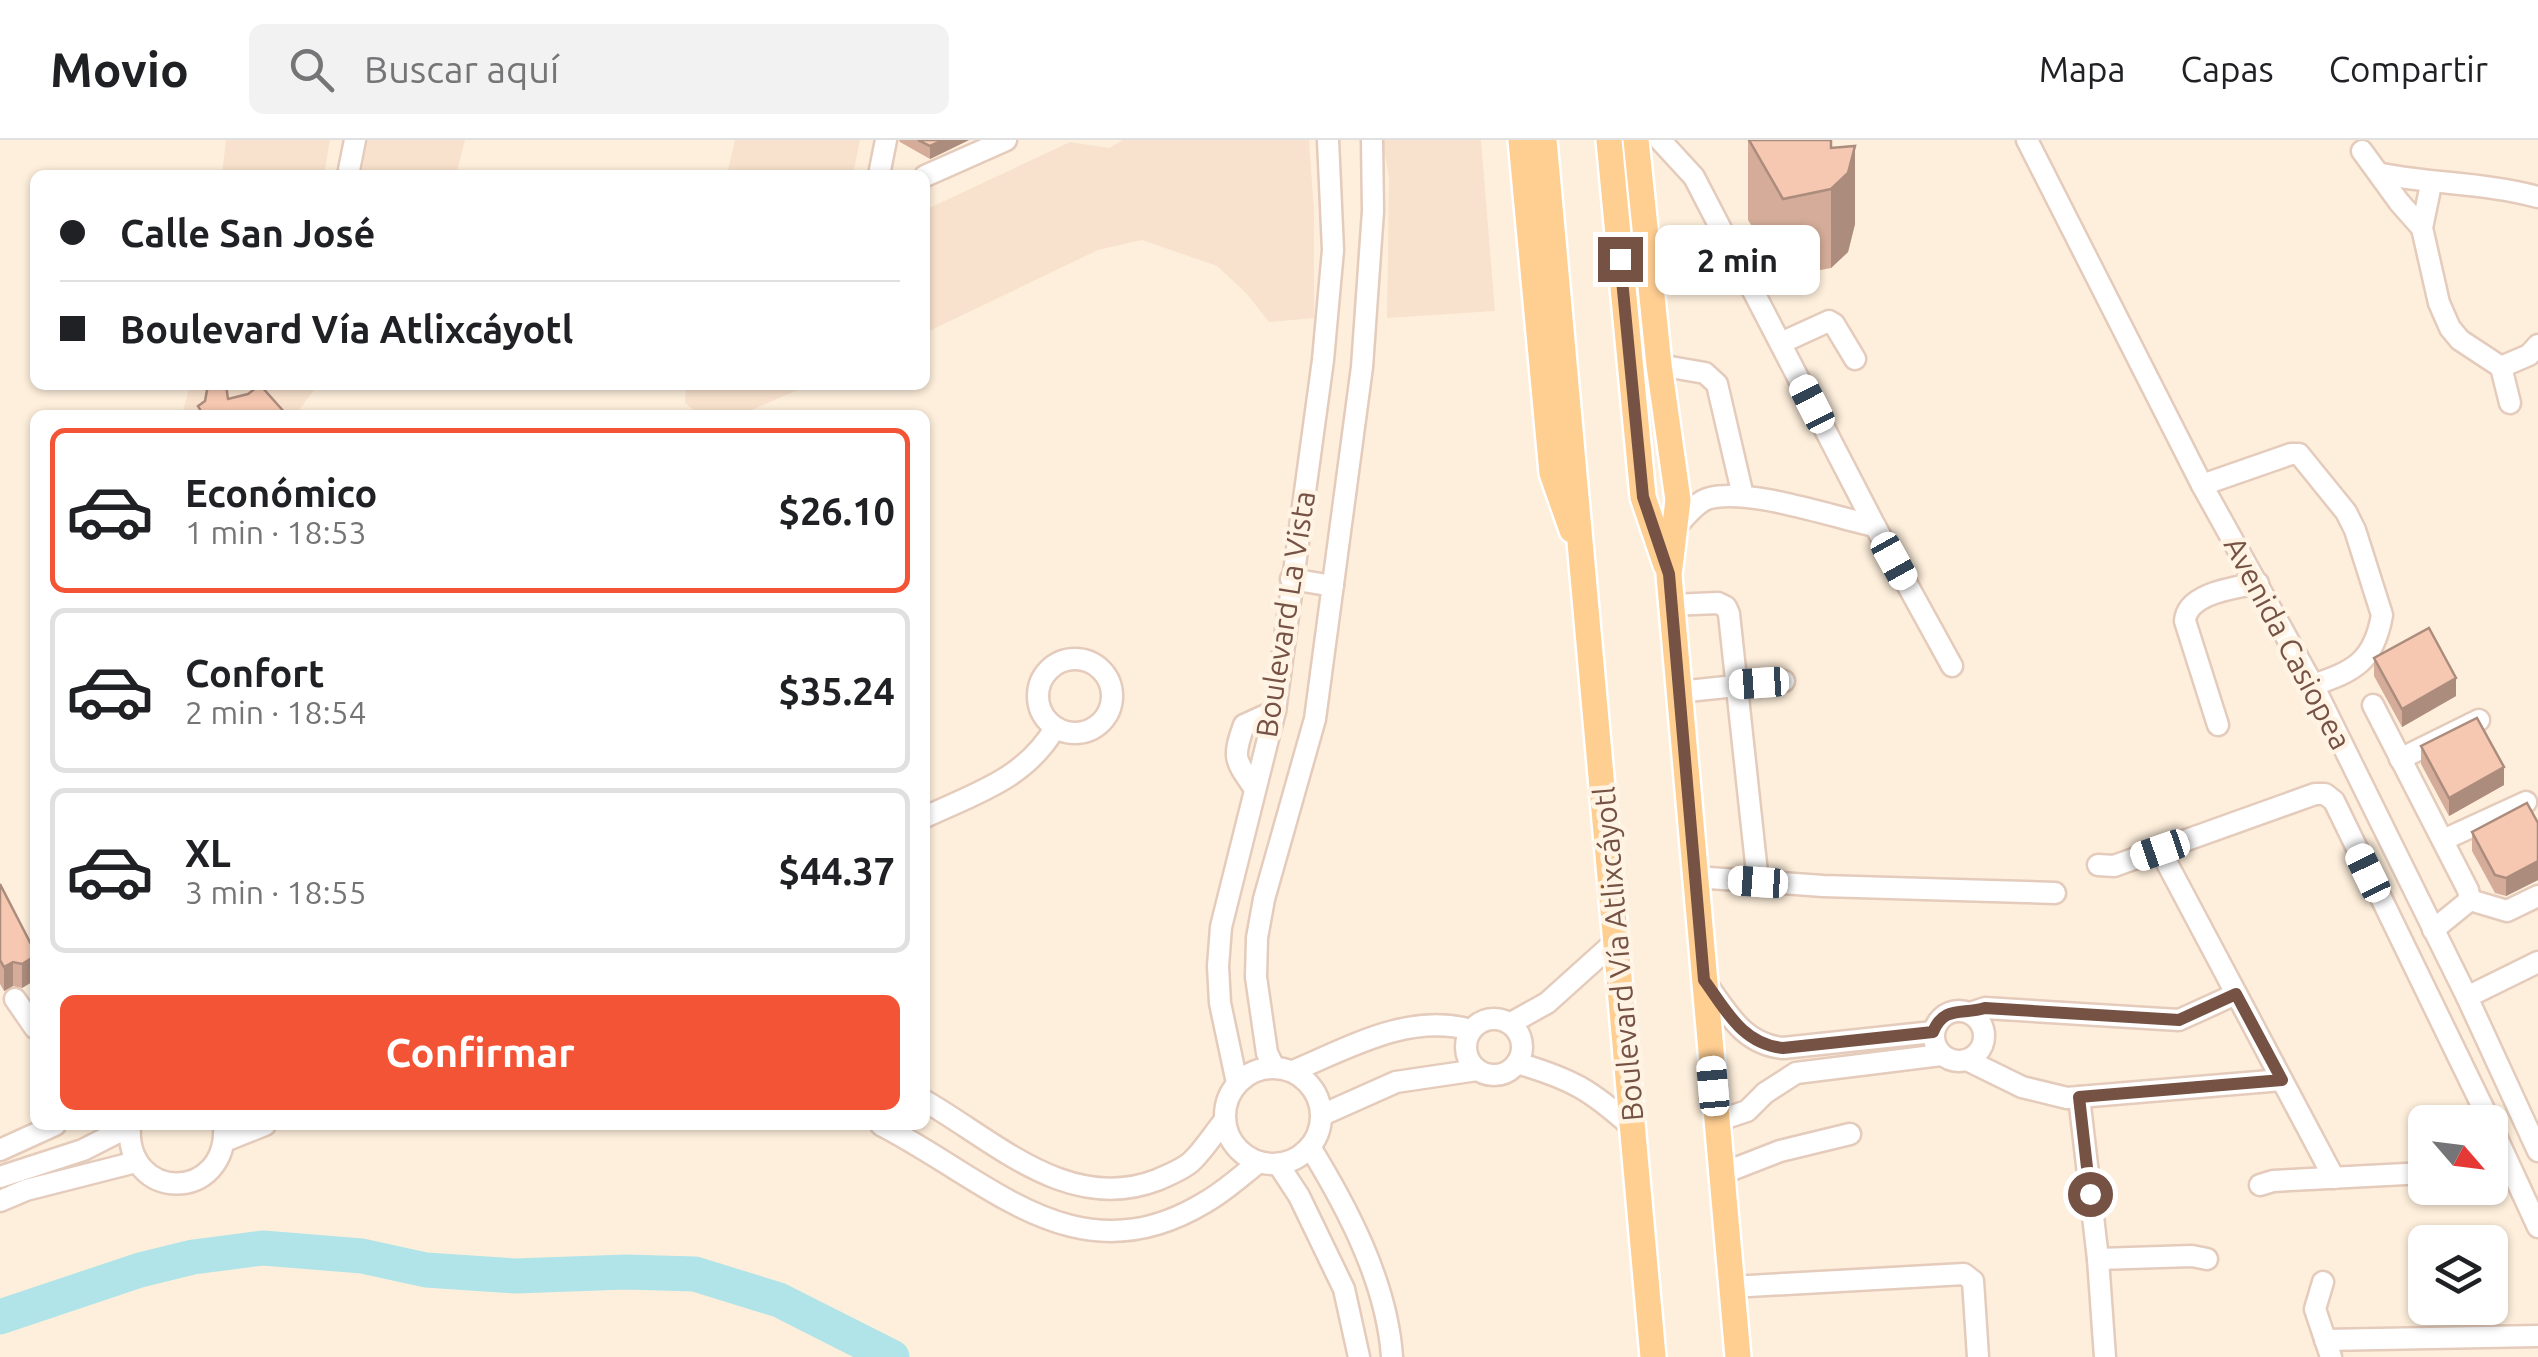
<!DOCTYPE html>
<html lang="es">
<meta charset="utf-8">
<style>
body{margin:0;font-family:Ubuntu,sans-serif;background:#f2f2f2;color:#202124;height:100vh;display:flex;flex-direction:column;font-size:38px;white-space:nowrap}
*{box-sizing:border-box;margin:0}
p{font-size:32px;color:#757577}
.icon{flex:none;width:55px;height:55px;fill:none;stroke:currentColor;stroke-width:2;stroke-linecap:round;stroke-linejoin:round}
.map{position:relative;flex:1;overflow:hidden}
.side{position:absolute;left:30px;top:270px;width:900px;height:720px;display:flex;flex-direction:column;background:#fff;border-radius:15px;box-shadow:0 2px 8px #0004}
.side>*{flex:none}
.banner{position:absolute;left:30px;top:30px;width:900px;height:220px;border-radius:15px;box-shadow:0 2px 8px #0004;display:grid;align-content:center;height:220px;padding:0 30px;background:#fff}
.needle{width:65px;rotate:118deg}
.buttons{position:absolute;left:2408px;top:965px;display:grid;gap:20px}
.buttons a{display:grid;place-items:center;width:100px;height:100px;border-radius:15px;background:#fff;box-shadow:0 2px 8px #0004;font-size:50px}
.end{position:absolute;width:45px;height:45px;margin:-22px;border:12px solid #755244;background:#fff;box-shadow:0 0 0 5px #fff}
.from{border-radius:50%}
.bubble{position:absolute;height:70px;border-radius:15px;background:#fff;box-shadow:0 2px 8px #0004;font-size:32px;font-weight:600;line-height:70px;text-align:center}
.car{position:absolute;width:30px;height:60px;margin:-30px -15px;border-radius:12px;box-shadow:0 0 8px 2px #0007;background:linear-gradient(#fff 24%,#345 0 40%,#fff 0 76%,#345 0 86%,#fff 0)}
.banner b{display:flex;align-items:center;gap:35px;height:95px;font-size:38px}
.banner b+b{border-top:2px solid #e0e0e0}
.banner i{width:25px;height:25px;background:#202124}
ul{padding:18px 0 0;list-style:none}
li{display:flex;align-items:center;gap:30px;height:165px;margin:0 20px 15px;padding:0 10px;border:5px solid #e0e0e0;border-radius:15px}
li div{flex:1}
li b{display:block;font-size:38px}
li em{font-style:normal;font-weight:600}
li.on{border-color:#f35436}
li>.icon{width:90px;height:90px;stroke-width:1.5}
.action{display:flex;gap:20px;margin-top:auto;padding:20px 30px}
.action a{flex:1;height:115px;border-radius:15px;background:#f35436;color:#fff;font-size:40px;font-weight:600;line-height:115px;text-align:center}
header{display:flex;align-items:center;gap:60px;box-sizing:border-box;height:140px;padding:0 50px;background:#fff;border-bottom:2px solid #e0e0e0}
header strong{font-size:48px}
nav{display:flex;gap:55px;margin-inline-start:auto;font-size:35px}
.search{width:700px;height:90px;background:#f2f2f2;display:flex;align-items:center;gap:25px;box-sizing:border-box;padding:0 35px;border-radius:15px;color:#757577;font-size:38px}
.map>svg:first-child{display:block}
.residential{fill:#f8e2cd}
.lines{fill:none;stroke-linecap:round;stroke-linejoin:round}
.river{stroke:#b0e4e8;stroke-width:35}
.minor-casing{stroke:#e4cbbb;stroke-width:25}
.major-casing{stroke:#fff;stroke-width:30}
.minor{stroke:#fff;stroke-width:20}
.major{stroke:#ffcf92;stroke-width:25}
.wall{fill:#d4ac99}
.shaded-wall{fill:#ac8c7d}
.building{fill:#f6c8b2;stroke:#ac8c7d;stroke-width:2.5}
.route{stroke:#755244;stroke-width:12}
.labels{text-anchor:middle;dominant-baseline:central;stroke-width:9;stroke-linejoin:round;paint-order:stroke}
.street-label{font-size:30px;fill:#755244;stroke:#fff3e4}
</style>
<header>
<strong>Movio</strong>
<div class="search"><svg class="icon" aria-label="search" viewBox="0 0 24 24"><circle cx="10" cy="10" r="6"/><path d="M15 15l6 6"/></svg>Buscar aquí</div>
<nav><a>Mapa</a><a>Capas</a><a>Compartir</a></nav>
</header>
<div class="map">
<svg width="2538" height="1217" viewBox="0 0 2538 1217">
<rect width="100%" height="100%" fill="#feefdc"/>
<g class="residential">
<polygon points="226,0 330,0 324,35 222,35"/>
<polygon points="368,0 465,0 456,35 361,35"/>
<polygon points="735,0 860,0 853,35 727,35"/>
<polygon points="1123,0 1309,0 1314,71 1314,178 1269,182 1246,153 1217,126 1142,100 1098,110 925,193 925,70 1070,2 1109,8"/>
<polygon points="1382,0 1481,0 1495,171 1387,178 1389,37"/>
<polygon points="190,245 318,245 295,275 182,275"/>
<polygon points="686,245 809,245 740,275 700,275 685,263"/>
</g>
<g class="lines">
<polyline class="river" points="0,1177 140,1130 193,1117 263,1108 362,1116 426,1130 515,1136 626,1132 695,1134 779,1160 892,1217"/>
<g class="minor-casing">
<g id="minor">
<polyline points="1660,0 1694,37 1875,386 1952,526"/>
<polyline points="2027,0 2202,345 2313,545 2467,857 2538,1011"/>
<polyline points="2362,11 2399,62 2422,88"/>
<path d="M2382 34C2433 44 2487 43 2538 57"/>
<polyline points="348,35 355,0"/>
<polyline points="879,35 886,0"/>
<polyline points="925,36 1006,0"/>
<polyline points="2431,44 2422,88 2439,163 2450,188 2460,200 2501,227"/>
<polyline points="1781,203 1829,181 1834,184 1855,219"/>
<polyline points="1659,225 1705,233 1717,244 1743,356"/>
<polyline points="2501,227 2529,215 2538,205"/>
<polyline points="2501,227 2510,263"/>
<path d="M2202 345 2291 314H2299L2346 372 2355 390 2382 475C2374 521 2355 531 2313 545"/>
<path d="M1674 389C1684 379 1696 361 1710 358 1749 348 1834 377 1875 386"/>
<polyline points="1291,439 1333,446"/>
<polyline points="1671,465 1718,463 1726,467 1729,474 1758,742"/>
<circle cx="1075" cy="556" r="37"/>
<polyline points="1678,552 1784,541"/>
<polyline points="2373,565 2468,750 2470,760 2433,790"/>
<path d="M2218 585 2185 481C2187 453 2234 448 2258 443"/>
<polyline points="2400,619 2479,580"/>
<path d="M1255 649C1235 620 1232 619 1244 585L1275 571"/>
<path d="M925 677C976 653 1025 639 1055 588"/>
<polyline points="2443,700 2526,662"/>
<polyline points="2160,710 2334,1038"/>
<polyline points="2098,725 2114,726 2315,654 2325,654 2334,661 2490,982"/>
<polyline points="1695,737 1823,746 2055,753"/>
<polyline points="2470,760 2507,771 2538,756"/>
<path d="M1705 842C1727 871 1742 904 1783 908L1933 892"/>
<polyline points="2467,857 2538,822"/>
<polyline points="15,859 35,888"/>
<circle cx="1959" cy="896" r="25"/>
<polyline points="1970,873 1985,868 2179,880 2236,854"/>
<circle cx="1494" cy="907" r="28"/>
<polyline points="1511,883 1547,863 1617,800"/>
<polyline points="1967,920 2022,947 2067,958 2282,940"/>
<path d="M1517 923C1572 939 1591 950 1633 988"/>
<polyline points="1274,927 1267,913 1256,837 1257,798 1264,759 1315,579 1362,227 1373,71 1372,0"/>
<circle cx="1273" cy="976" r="48"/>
<path d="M1293 931C1348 908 1410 872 1471 890"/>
<polyline points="1237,943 1220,863 1218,826 1221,787 1275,571 1323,220 1333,110 1328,0"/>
<polyline points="2079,957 2098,1119 2105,1217"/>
<path d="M925 961C996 1002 1069 1074 1157 1040 1168 1035 1182 1030 1191 1022 1204 1010 1214 993 1225 980"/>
<polyline points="1322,975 1396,942 1477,930"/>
<polyline points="1717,981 1747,971 1765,953 1796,933 1941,915"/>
<polyline points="2490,983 2538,1087"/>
<path d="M130 985C124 1063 229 1063 224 985"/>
<path d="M881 985C989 1040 1076 1140 1204 1063 1224 1052 1241 1036 1259 1022"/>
<polyline points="225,1001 265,985"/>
<path d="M1310 1007C1348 1069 1387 1143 1392 1217"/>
<polyline points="0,1010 55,985"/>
<polyline points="1278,1024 1299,1056 1344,1149 1359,1217"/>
<polyline points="1721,1034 1780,1011 1850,994"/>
<polyline points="0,1037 83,1010 130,986"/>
<polyline points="2260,1045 2273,1041 2425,1033"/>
<polyline points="0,1061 26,1050 136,1022"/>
<polyline points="2098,1119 2192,1116 2207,1119"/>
<polyline points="2323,1142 2315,1169 2331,1217"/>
<polyline points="1731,1147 1964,1134 1973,1141 1978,1217"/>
<polyline points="2325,1200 2538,1196"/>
</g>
</g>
<g class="major-casing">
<g id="major">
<polyline points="1521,0 1552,333 1572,390"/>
<polyline points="1544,0 1653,1217"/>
<polyline points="1609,0 1643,357 1666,425"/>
<polyline points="1636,0 1659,225 1678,360 1669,435 1738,1217"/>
</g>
</g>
<use href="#minor" class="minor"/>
<use href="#major" class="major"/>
</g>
<g class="wall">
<polygon points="899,0 969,0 930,19 900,2"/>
<polygon points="1748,1 1831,8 1855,84 1848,112 1831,128 1783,137 1748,80"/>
<polygon points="2374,518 2456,556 2402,587 2374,536"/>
<polygon points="2421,606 2504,645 2449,676 2421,624"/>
<polygon points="2538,683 2538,740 2506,756 2495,753 2472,711 2472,692"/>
<polygon points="0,744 35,812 35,840 22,848 13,846 4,851 0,844"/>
</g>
<g class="shaded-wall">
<polygon points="943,0 969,0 930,19 930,6"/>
<polygon points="1855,6 1855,84 1848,112 1831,128 1831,49"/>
<polygon points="2456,538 2456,556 2402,587 2402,569"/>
<polygon points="2504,627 2504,645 2449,676 2449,658"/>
<polygon points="2538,721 2538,740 2506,756 2506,738"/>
<polygon points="35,816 35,840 22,848 22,824"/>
<polygon points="13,822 13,846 4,851 4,827"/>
</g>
<g class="building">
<polygon points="918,0 943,0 930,6"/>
<polygon points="1749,0 1831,0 1831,8 1855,6 1848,33 1831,49 1783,59"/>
<polygon points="208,245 226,245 228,259 248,254 260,245 286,274 200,275 202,273 198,266 205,261"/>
<polygon points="2429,488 2456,538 2402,569 2374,518"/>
<polygon points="2477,578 2504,627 2449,658 2421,606"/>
<polygon points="2527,663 2538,683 2538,721 2506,738 2495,735 2472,692"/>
<polygon points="0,744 35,812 35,816 22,824 13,822 4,827 0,820"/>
</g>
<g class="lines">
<path class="route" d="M1620 119 1643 357 1669 434 1704 840C1726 870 1742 904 1783 908L1933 892C1944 865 1962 875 1985 868L2179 880 2236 854 2282 940 2079 957 2090 1054"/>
</g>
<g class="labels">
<g class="street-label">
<text transform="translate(1285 474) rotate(-81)">Boulevard La Vista</text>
<text transform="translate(2288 503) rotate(62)">Avenida Casiopea</text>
<text transform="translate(1618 814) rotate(-95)">Boulevard Vía Atlixcáyotl</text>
</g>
</g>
</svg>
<div class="buttons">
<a><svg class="needle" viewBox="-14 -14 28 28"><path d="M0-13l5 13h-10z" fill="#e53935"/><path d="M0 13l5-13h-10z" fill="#757577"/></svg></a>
<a><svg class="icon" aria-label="layers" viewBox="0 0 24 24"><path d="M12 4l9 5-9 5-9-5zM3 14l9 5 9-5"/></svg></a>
</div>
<i class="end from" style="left:2090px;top:1054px"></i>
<i class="end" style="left:1620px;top:119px"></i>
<div class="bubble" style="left:1655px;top:85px;width:165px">2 min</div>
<i class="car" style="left:1812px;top:264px;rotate:333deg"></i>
<i class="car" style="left:1894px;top:421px;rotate:151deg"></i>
<i class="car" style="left:1759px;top:543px;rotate:266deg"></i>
<i class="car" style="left:2160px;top:710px;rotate:251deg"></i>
<i class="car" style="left:2368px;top:733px;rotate:334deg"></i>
<i class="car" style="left:1758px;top:742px;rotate:274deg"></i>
<i class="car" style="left:1713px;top:946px;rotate:355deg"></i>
<div class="banner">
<b><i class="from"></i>Calle San José</b>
<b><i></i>Boulevard Vía Atlixcáyotl</b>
</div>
<section class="side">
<ul>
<li class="on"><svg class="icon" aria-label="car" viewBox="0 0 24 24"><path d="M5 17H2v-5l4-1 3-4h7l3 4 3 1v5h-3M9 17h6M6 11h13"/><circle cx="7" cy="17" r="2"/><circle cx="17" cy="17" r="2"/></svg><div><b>Económico</b><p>1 min · 18:53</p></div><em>$26.10</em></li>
<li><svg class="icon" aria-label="car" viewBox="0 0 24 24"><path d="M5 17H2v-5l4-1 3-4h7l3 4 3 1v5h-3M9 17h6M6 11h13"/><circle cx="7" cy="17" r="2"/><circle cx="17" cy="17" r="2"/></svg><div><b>Confort</b><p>2 min · 18:54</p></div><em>$35.24</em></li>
<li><svg class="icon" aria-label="car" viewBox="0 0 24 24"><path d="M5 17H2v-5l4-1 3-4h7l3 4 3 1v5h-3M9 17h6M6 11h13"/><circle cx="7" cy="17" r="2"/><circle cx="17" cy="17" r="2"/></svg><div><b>XL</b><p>3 min · 18:55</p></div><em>$44.37</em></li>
</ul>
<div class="action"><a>Confirmar</a></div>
</section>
</div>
